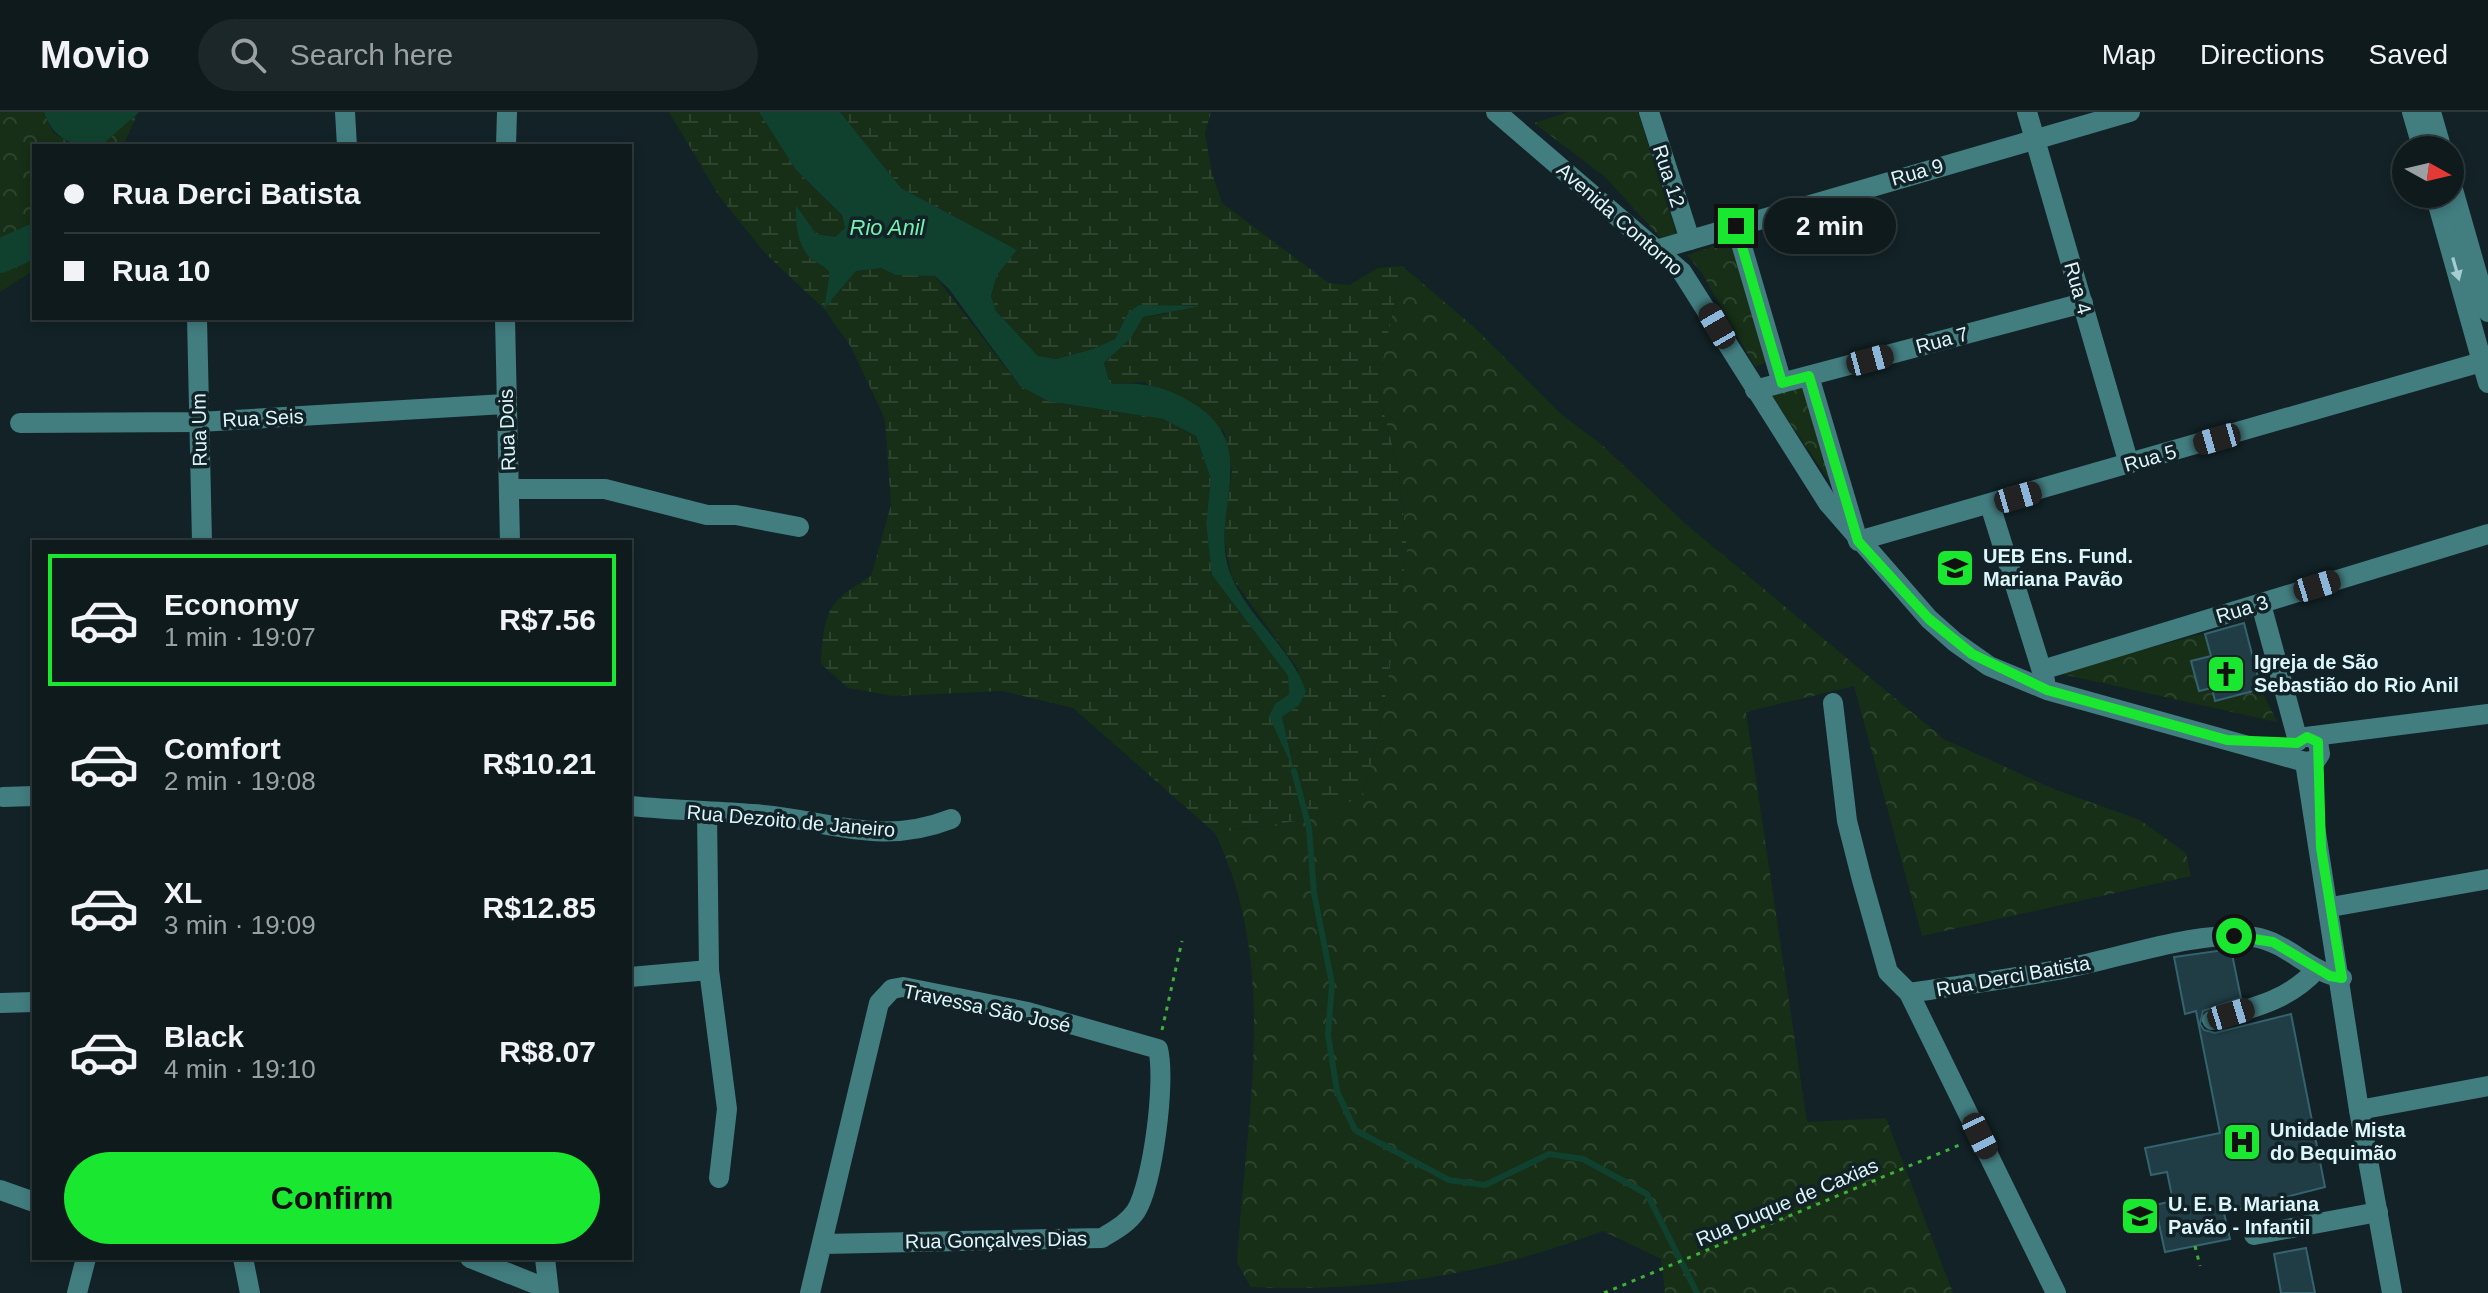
<!DOCTYPE html>
<meta charset="utf-8">
<style>
body{margin:0;font-family:Arial,sans-serif;background:#1c2729;color:#f1f3f6;height:100vh;display:flex;flex-direction:column;font-size:30px;white-space:nowrap}
*{box-sizing:border-box;margin:0}
p{font-size:26px;color:#9ba1a3}
.icon{flex:none;width:44px;height:44px;fill:none;stroke:currentColor;stroke-width:2;stroke-linecap:round;stroke-linejoin:round}
.map{position:relative;flex:1;overflow:hidden}
.panel{position:absolute;left:32px;top:428px;width:600px;height:720px;display:flex;flex-direction:column;background:#0e1a1c;border-radius:0px;box-shadow:0 4px 12px #0003,0 0 0 2px #2e383b}
.panel>*{flex:none}
.guide{position:absolute;left:32px;top:32px;width:600px;height:176px;border-radius:0px;box-shadow:0 4px 12px #0003,0 0 0 2px #2e383b;display:grid;align-content:center;height:176px;padding:0 32px;background:#0e1a1c}
.needle{width:52px;rotate:98deg}
.tools{position:absolute;left:2392px;top:24px;display:grid;gap:16px}
.tools a{display:grid;place-items:center;width:72px;height:72px;border-radius:50%;background:#0e1a1c;box-shadow:0 4px 12px #0003,0 0 0 2px #2e383b;font-size:40px}
.end{position:absolute;width:36px;height:36px;margin:-18px;border:10px solid #1ae830;background:#111;box-shadow:0 0 0 4px #111}
.from{border-radius:50%}
.bubble{position:absolute;height:56px;border-radius:28px;background:#0e1a1c;box-shadow:0 4px 12px #0003,0 0 0 2px #2e383b;font-size:26px;font-weight:700;line-height:56px;text-align:center}
.car{position:absolute;width:24px;height:48px;margin:-24px -12px;border-radius:10px;box-shadow:0 0 6px 2px #0007;background:linear-gradient(#222 24%,#8ab4d8 0 40%,#222 0 76%,#8ab4d8 0 86%,#222 0)}
.guide b{display:flex;align-items:center;gap:28px;height:76px;font-size:30px}
.guide b+b{border-top:2px solid #2e383b}
.guide i{width:20px;height:20px;background:#f1f3f6}
ul{padding:14px 0 0;list-style:none}
li{display:flex;align-items:center;gap:24px;height:132px;margin:0 16px 12px;padding:0 16px;border:4px solid transparent;border-radius:0px}
li div{flex:1}
li b{display:block;font-size:30px}
li em{font-style:normal;font-weight:700}
li.active{border-color:#1ae830}
li>.icon{width:72px;height:72px;stroke-width:1.5}
.button{display:flex;gap:16px;margin-top:auto;padding:16px 32px}
.button a{flex:1;height:92px;border-radius:48px;background:#1ae830;color:#111;font-size:32px;font-weight:700;line-height:92px;text-align:center}
header{display:flex;align-items:center;gap:48px;box-sizing:border-box;height:112px;padding:0 40px;background:#0e1a1c;border-bottom:2px solid #2e383b}
header strong{font-size:38px}
nav{display:flex;gap:44px;margin-inline-start:auto;font-size:28px}
.search{width:560px;height:72px;background:#1c2729;display:flex;align-items:center;gap:20px;box-sizing:border-box;padding:0 28px;border-radius:44px;color:#9ba1a3;font-size:30px}
.map>svg:first-child{display:block}
.forest{fill:url(#forest-crowns)}
.wetland{fill:url(#wetland-marsh)}
.water{fill:#10412f}
.lines{fill:none;stroke-linecap:round;stroke-linejoin:round}
.stream{stroke:#10412f;stroke-width:6}
.river{stroke:#10412f;stroke-width:34}
.building{fill:#203d45;stroke:#34636f;stroke-width:2}
.path{stroke:#42ae3c;stroke-width:3;stroke-dasharray:4 6;stroke-linecap:butt}
.minor{stroke:#427d80;stroke-width:20}
.oneway{fill:#a5ccd0}
.route{stroke:#1ae830;stroke-width:10}
.labels{text-anchor:middle;dominant-baseline:central;stroke-width:7;stroke-linejoin:round;paint-order:stroke}
.street-label{font-size:20px;fill:#dbf7fb;stroke:#122226}
.poi-label{font-size:20px;font-weight:bold;fill:#dbf7fb;stroke:#122226;text-anchor:start}
.water-label{font-size:22px;font-style:italic;fill:#73f1ae;stroke:#122226}
</style>
<header>
<strong>Movio</strong>
<div class="search"><svg class="icon" aria-label="search" viewBox="0 0 24 24"><circle cx="10" cy="10" r="6"/><path d="M15 15l6 6"/></svg>Search here</div>
<nav><a>Map</a><a>Directions</a><a>Saved</a></nav>
</header>
<div class="map">
<svg width="2488" height="1181" viewBox="0 0 2488 1181">
<defs>
<pattern id="forest-crowns" width="20" height="18" patternUnits="userSpaceOnUse" patternTransform="scale(2)"><rect width="20" height="18" fill="#162f16"/><path d="M2 6a3 3 0 1 1 6 0M12 15a3 3 0 1 1 6 0" fill="none" stroke="#2c442d"/></pattern>
<pattern id="wetland-marsh" width="20" height="14" patternUnits="userSpaceOnUse" patternTransform="scale(2)"><rect width="20" height="14" fill="#162f16"/><path d="M1 5h8M5 5V1M11 12h8M15 12V8" fill="none" stroke="#2c442d"/></pattern>
</defs>
<rect width="100%" height="100%" fill="#122226"/>
<g class="forest">
<polygon points="0,0 44,0 53,21 76,34 34,34 34,158 0,180"/>
<polygon points="1568,0 1638,0 1677,123 1662,127 1605,65 1534,11"/>
<polygon points="138,1 123,34 101,34"/>
<polygon points="1732,128 1767,250 1755,255 1702,161 1687,143"/>
<path d="M1402 154 1474 215 1562 303 1602 333 1686 412 1944 627 2054 677 2140 708 2186 741 2191 764 1922 824 1854 574 1746 600 1807 1010 1886 1006 1953 1181H1665L1661 1147 1603 1119C1490 1162 1373 1181 1251 1175L1237 1151C1245 1006 1281 858 1215 721L1310 707 1363 684 1383 602 1407 436 1398 355 1377 275Z"/>
<polygon points="1804,274 1836,378 1771,284"/>
<polygon points="2205,521 2211,544 2191,549 2199,579 2212,576 2216,589 2261,577 2277,610 2057,561"/>
</g>
<path class="wetland" d="M669 0H759L796 58 842 103 845 116 835 125 815 122 797 94C795 110 797 133 809 145 817 152 824 152 830 161L825 196 856 159 881 156 896 163 922 161 935 164 1020 274 1048 289 1163 307 1196 324 1211 367 1206 411 1212 463 1288 564 1289 582 1275 592 1284 620 1282 605 1299 593 1298 557 1232 466 1225 434V399L1232 359 1224 319 1144 270 1110 272 1104 252 1130 226 1143 205 1170 201H1128L1115 227 1093 237 1056 247 1038 244 996 199 991 184 997 163 1017 138 901 76 840 0H1211L1205 21 1212 61 1222 91 1329 171 1349 173 1378 156 1402 154 1377 275 1398 355 1407 436 1383 602 1363 684 1310 707 1215 721 1073 596 1002 579 893 584 848 576 821 552C824 500 826 491 871 464L891 393 885 307 851 235 824 197 765 141 719 84Z"/>
<g class="water">
<path d="M44 0H139L101 34C71 34 54 28 44 0Z"/>
<path d="M759 0H840L901 76 1017 138 997 163 991 184 996 199 1038 244 1056 247 1093 237 1115 227 1128 201 1139 193 1201 194 1143 205 1131 226 1104 251 1110 272C1142 270 1163 273 1191 290 1268 336 1203 404 1233 468 1252 509 1292 537 1306 580L1299 593 1282 605 1294 659 1269 604 1275 592 1289 582 1288 564 1212 463 1206 411 1211 367 1196 324 1163 307 1048 289 1020 274 949 177 935 164 896 163 881 156 856 159 824 197 830 161C824 152 816 152 809 145 797 132 795 109 796 93L816 122 835 125 845 116 842 103 796 58Z"/>
</g>
<g class="lines">
<polyline class="stream" points="1294,659 1309,716 1314,781 1332,872 1328,923 1337,979 1355,1018 1449,1068 1485,1073 1549,1042 1583,1047 1647,1082 1697,1181"/>
<polyline class="river" points="0,144 34,129"/>
</g>
<g class="building">
<polygon points="2244,511 2261,577 2215,589 2212,576 2199,579 2191,549 2211,544 2205,522"/>
<polygon points="2231,837 2241,886 2203,899 2200,912 2204,918 2215,921 2291,902 2325,1075 2224,1101 2230,1127 2165,1140 2155,1093 2173,1089 2167,1060 2151,1063 2145,1036 2220,1021 2196,899 2185,902 2174,845"/>
<polygon points="2306,1136 2315,1181 2281,1181 2274,1142"/>
</g>
<g class="lines">
<g class="path">
<polyline points="1162,918 1182,829"/>
<polyline points="2195,1134 2200,1154"/>
<polyline points="1604,1181 1962,1032"/>
</g>
<g class="minor">
<polyline points="345,0 347,34"/>
<polyline points="1496,0 1682,160 1828,391 1929,507 1955,530 1989,554 2047,578 2305,650 2316,648 2320,642 2318,630 2311,625"/>
<polyline points="1649,0 1690,128"/>
<polyline points="2027,0 2129,352"/>
<polyline points="2412,0 2423,38"/>
<polyline points="2431,0 2442,38"/>
<polyline points="506,34 507,0"/>
<polyline points="2450,67 2488,200"/>
<polyline points="2435,82 2488,271"/>
<polyline points="1736,114 1782,271"/>
<polyline points="1659,137 2130,0"/>
<polyline points="197,206 202,430"/>
<polyline points="505,206 510,430"/>
<polyline points="1809,264 1858,429 2488,248"/>
<polyline points="1755,278 2083,191"/>
<polyline points="20,311 199,310 505,292"/>
<polyline points="509,377 605,377 707,403 736,403 799,415"/>
<polyline points="1990,393 2045,569"/>
<polyline points="2261,492 2298,629"/>
<polyline points="2042,558 2488,422"/>
<polyline points="1833,591 1847,709 1862,768 1888,860 1909,881 2056,1181"/>
<polyline points="2306,625 2488,602"/>
<polyline points="2305,650 2359,998 2392,1181"/>
<polyline points="3,685 34,684"/>
<path d="M630 694C671 698 711 699 752 702 825 706 877 736 951 707"/>
<polyline points="707,701 709,858 727,997 719,1066"/>
<polyline points="2331,795 2488,767"/>
<polyline points="630,865 709,858"/>
<path d="M1909 881C1961 873 2015 867 2067 856 2120 846 2201 817 2254 825 2287 830 2309 860 2342 866"/>
<polyline points="0,891 34,890"/>
<path d="M2212 908C2252 896 2288 889 2317 857"/>
<polyline points="2359,998 2488,974"/>
<polyline points="0,1078 34,1090"/>
<polyline points="2254,1123 2378,1100"/>
<polyline points="243,1146 250,1181"/>
<polyline points="470,1146 548,1177"/>
<polyline points="545,1146 549,1181"/>
<polyline points="77,1181 86,1146"/>
<path d="M810 1181 879 891 892 877 903 875 1028 900 1158 937C1166 968 1153 1071 1136 1099 1127 1112 1115 1118 1102 1126L824 1132"/>
</g>
</g>
<defs><path id="oneway-solid" d="M-6-.8H1V-3.2L6.5 0L1 3.2V.8H-6Z" transform="scale(2)"/></defs>
<use class="oneway" href="#oneway-solid" transform="translate(2456 157) rotate(74)"/>
<g class="lines">
<polyline class="route" points="1736,114 1782,271 1809,264 1858,429 1929,507 1972,542 2047,578 2227,628 2297,631 2307,625 2318,630 2321,736 2342,866 2330,864 2273,830 2234,824"/>
</g>
<defs>
<g id="school-square" transform="scale(2)"><rect x="-9" y="-9" width="18" height="18" rx="4" fill="#1ae830" stroke="#122226"/><path d="M0-5L7-2L0 1L-7-2ZM-4 1L0 2.5L4 1V4Q0 6-4 4Z" fill="#111"/></g>
<g id="church-square" transform="scale(2)"><rect x="-9" y="-9" width="18" height="18" rx="4" fill="#1ae830" stroke="#122226"/><path d="M-1.2-6h2.4v3.5h3.3v2.4h-3.3V6h-2.4V-.1h-3.3v-2.4h3.3Z" fill="#111"/></g>
<g id="hospital-square" transform="scale(2)"><rect x="-9" y="-9" width="18" height="18" rx="4" fill="#1ae830" stroke="#122226"/><path d="M-5-5h3v3.5h4V-5h3V5h-3V1.5h-4V5h-3Z" fill="#111"/></g>
</defs>
<g fill-rule="evenodd">
<use href="#school-square" x="1955" y="456"/>
<use href="#church-square" x="2226" y="562"/>
<use href="#hospital-square" x="2242" y="1030"/>
<use href="#school-square" x="2140" y="1104"/>
</g>
<g class="labels">
<g class="street-label">
<text transform="translate(1917 60) rotate(-16)">Rua 9</text>
<text transform="translate(1669 64) rotate(72)">Rua 12</text>
<text transform="translate(1620 107) rotate(41)">Avenida Contorno</text>
<text transform="translate(2078 176) rotate(74)">Rua 4</text>
<text transform="translate(1942 228) rotate(-15)">Rua 7</text>
<text transform="translate(263 306) rotate(-3)">Rua Seis</text>
<text transform="translate(199 318) rotate(-91)">Rua Um</text>
<text transform="translate(507 318) rotate(-92)">Rua Dois</text>
<text transform="translate(2150 346) rotate(-16)">Rua 5</text>
<text transform="translate(2242 497) rotate(-17)">Rua 3</text>
<text transform="translate(791 709) rotate(5)">Rua Dezoito de Janeiro</text>
<text transform="translate(2013 864) rotate(-10)">Rua Derci Batista</text>
<text transform="translate(987 896) rotate(12)">Travessa São José</text>
<text transform="translate(1787 1090) rotate(-23)">Rua Duque de Caxias</text>
<text transform="translate(996 1128) rotate(-1)">Rua Gonçalves Dias</text>
</g>
<g class="poi-label">
<text x="1983" y="444">UEB Ens. Fund.<tspan x="1983" dy="23">Mariana Pavão</tspan></text>
<text x="2254" y="550">Igreja de São<tspan x="2254" dy="23">Sebastião do Rio Anil</tspan></text>
<text x="2270" y="1018">Unidade Mista<tspan x="2270" dy="23">do Bequimão</tspan></text>
<text x="2168" y="1092">U. E. B. Mariana<tspan x="2168" dy="23">Pavão - Infantil</tspan></text>
</g>
<g class="water-label">
<text x="887" y="115">Rio Anil</text>
</g>
</g>
</svg>
<div class="tools">
<a><svg class="needle" viewBox="-14 -14 28 28"><path d="M0-13l5 13h-10z" fill="#e53935"/><path d="M0 13l5-13h-10z" fill="#9ba1a3"/></svg></a>
</div>
<i class="end from" style="left:2234px;top:824px"></i>
<i class="end" style="left:1736px;top:114px"></i>
<div class="bubble" style="left:1764px;top:86px;width:132px">2 min</div>
<i class="car" style="left:1717px;top:214px;rotate:330deg"></i>
<i class="car" style="left:1870px;top:248px;rotate:75deg"></i>
<i class="car" style="left:2217px;top:327px;rotate:254deg"></i>
<i class="car" style="left:2018px;top:385px;rotate:74deg"></i>
<i class="car" style="left:2317px;top:474px;rotate:73deg"></i>
<i class="car" style="left:2231px;top:902px;rotate:73deg"></i>
<i class="car" style="left:1980px;top:1024px;rotate:154deg"></i>
<div class="guide">
<b><i class="from"></i>Rua Derci Batista</b>
<b><i></i>Rua 10</b>
</div>
<section class="panel">
<ul>
<li class="active"><svg class="icon" aria-label="car" viewBox="0 0 24 24"><path d="M5 17H2v-5l4-1 3-4h7l3 4 3 1v5h-3M9 17h6M6 11h13"/><circle cx="7" cy="17" r="2"/><circle cx="17" cy="17" r="2"/></svg><div><b>Economy</b><p>1 min · 19:07</p></div><em>R$7.56</em></li>
<li><svg class="icon" aria-label="car" viewBox="0 0 24 24"><path d="M5 17H2v-5l4-1 3-4h7l3 4 3 1v5h-3M9 17h6M6 11h13"/><circle cx="7" cy="17" r="2"/><circle cx="17" cy="17" r="2"/></svg><div><b>Comfort</b><p>2 min · 19:08</p></div><em>R$10.21</em></li>
<li><svg class="icon" aria-label="car" viewBox="0 0 24 24"><path d="M5 17H2v-5l4-1 3-4h7l3 4 3 1v5h-3M9 17h6M6 11h13"/><circle cx="7" cy="17" r="2"/><circle cx="17" cy="17" r="2"/></svg><div><b>XL</b><p>3 min · 19:09</p></div><em>R$12.85</em></li>
<li><svg class="icon" aria-label="car" viewBox="0 0 24 24"><path d="M5 17H2v-5l4-1 3-4h7l3 4 3 1v5h-3M9 17h6M6 11h13"/><circle cx="7" cy="17" r="2"/><circle cx="17" cy="17" r="2"/></svg><div><b>Black</b><p>4 min · 19:10</p></div><em>R$8.07</em></li>
</ul>
<div class="button"><a>Confirm</a></div>
</section>
</div>
